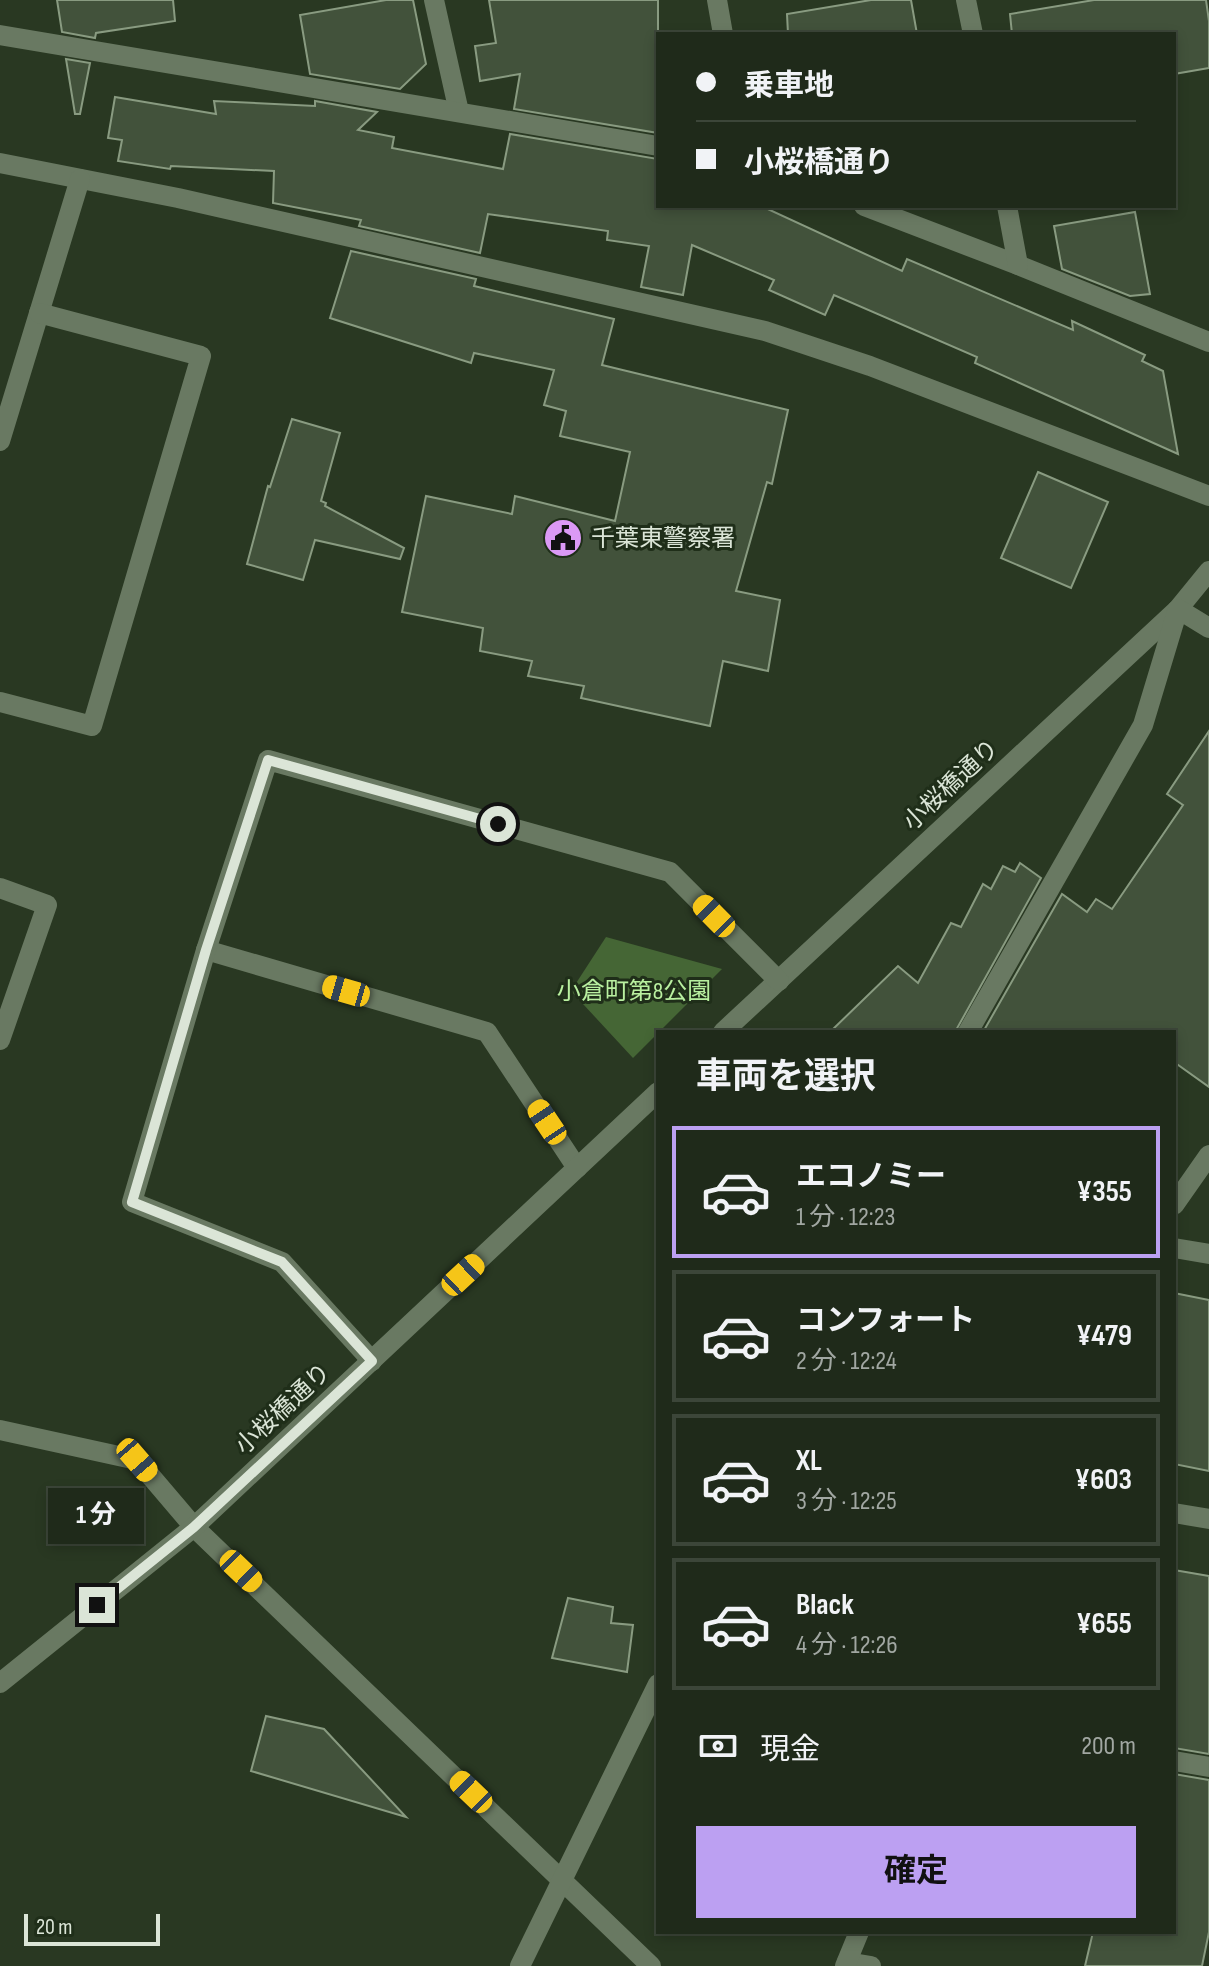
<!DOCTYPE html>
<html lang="ja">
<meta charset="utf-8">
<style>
body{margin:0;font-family:"Sofia Sans Condensed","Noto Sans JP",sans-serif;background:#2c3627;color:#f1f3f6;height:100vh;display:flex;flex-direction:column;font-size:30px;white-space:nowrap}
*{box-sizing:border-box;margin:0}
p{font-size:26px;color:#a1a7a2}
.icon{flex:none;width:44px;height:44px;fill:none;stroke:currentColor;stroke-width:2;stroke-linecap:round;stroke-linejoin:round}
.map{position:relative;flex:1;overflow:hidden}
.details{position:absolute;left:656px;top:1030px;width:520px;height:904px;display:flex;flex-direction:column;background:#1f2a1a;border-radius:0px;box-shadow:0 4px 12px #0003,0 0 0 2px #3c4639}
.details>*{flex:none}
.hud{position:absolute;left:656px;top:32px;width:520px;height:176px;border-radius:0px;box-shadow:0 4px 12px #0003,0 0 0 2px #3c4639;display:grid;align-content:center;height:176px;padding:0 40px;background:#1f2a1a}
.scale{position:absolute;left:24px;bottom:20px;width:136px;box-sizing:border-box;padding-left:8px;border:4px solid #dbe5d7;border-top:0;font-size:22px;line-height:28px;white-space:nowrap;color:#dbe5d7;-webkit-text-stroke:6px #1f2e19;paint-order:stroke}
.end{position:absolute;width:36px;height:36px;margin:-18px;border:10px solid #dbe5d7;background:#111;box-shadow:0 0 0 4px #111}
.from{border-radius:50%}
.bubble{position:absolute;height:56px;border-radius:0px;background:#1f2a1a;box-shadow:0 4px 12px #0003,0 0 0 2px #3c4639;font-size:26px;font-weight:700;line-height:56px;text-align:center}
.car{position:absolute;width:24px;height:48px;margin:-24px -12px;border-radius:10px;box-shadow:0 0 6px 2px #0007;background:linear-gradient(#f5c518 24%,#345 0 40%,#f5c518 0 76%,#345 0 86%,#f5c518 0)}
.hud b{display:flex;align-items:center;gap:28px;height:76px;font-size:30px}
.hud b+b{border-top:2px solid #3c4639}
.hud i{width:20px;height:20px;background:#f1f3f6}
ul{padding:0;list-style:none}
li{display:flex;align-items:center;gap:24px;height:132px;margin:0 16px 12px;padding:0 24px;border:4px solid #3c4639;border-radius:0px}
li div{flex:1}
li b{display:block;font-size:30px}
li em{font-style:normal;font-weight:700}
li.current{border-color:#bca0f2}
li>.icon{width:72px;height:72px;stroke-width:1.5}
h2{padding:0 40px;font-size:36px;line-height:96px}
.pay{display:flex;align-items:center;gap:20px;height:88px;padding:0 40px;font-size:30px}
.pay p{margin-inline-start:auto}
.cta{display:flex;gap:16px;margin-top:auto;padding:16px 40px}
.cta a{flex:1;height:92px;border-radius:0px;background:#bca0f2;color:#111;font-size:32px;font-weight:700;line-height:92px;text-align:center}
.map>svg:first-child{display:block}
.green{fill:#456635}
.building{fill:#42523b;stroke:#899b81;stroke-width:2}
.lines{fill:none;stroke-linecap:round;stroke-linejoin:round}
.minor{stroke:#697962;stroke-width:20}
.route{stroke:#dbe5d7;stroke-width:10}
.labels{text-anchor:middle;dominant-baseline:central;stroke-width:6;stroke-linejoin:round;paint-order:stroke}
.poi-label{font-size:24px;fill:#dbe5d7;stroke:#1f2e19;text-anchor:start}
.street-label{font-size:24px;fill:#dbe5d7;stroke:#1f2e19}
.park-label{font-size:24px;fill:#b9f0a0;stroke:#1f2e19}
</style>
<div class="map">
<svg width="1209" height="1966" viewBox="0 0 1209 1966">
<rect width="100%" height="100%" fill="#293822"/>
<polygon class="green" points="606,937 722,969 633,1058 571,991"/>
<g class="building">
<polygon points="57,0 173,0 175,21 96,33 95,38 62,32"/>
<polygon points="386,0 413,0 426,64 400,89 310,74 300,15"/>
<polygon points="489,0 658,0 658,133 514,109 520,74 480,81 475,46 496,43"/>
<polygon points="871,0 911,0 917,34 788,34 787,14"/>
<polygon points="1094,0 1206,0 1209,21 1209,68 1174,74 1174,34 1012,34 1010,14"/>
<polygon points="66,59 90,63 80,114 75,114"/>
<polygon points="115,97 216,114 214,101 315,106 315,101 377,112 358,130 394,137 392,148 503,169 510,134 658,159 658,206 761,206 902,271 907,259 1073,330 1072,321 1145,355 1142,361 1163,371 1178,454 975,363 977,357 834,295 825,315 769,290 774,280 692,245 683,295 641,287 649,246 607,240 608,231 488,214 480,253 359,226 361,220 273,203 274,171 171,166 170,169 118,161 122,140 108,138"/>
<polygon points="1135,212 1150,294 1130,296 1062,269 1054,226"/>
<polygon points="351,251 476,279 474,286 614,319 602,365 788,410 772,484 767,482 736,591 780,600 768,671 723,661 710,726 581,698 584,686 528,676 532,661 480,651 483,628 402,612 426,496 512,514 515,496 615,521 630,452 560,436 566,411 544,405 554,370 474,353 471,363 330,318"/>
<polygon points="292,419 340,433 321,501 326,503 325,506 404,548 400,559 315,540 303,580 247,564 268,486 270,487"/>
<polygon points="1038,472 1108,502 1071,588 1001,558"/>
<polygon points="1209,731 1209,1087 1174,1062 1174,1032 983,1032 1062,894 1087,912 1096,899 1112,909 1183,805 1167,794"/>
<polygon points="1020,863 1041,878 955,1032 830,1032 898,966 918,983 951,923 961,927 983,884 991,889 1003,866 1015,872"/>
<polygon points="1174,1293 1209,1300 1209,1471 1174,1464"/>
<polygon points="1174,1570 1209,1576 1209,1754 1174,1748"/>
<polygon points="568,1598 613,1607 611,1623 633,1625 627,1672 552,1658"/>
<polygon points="266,1716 324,1729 406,1817 251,1771"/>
<polygon points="1174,1774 1209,1780 1209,1932 1202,1966 1085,1966 1093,1932 1174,1932"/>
</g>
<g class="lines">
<g class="minor">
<polyline points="434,0 459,112"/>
<polyline points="717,0 723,34"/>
<polyline points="966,0 973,34"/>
<polyline points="0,35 658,146"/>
<polyline points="0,163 178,198 765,331 870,366 1209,496"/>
<polyline points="864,206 1018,265 1209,342"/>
<polyline points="1007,206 1018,265"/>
<polyline points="0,441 80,179"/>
<polyline points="0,702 92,726 201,356 39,313"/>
<polyline points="0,888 47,905 0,1040"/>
<polyline points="206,950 487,1032 577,1168"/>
<polyline points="723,1032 1178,609 1209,571"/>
<polyline points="968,1032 1143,725 1178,609 1209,628"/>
<polyline points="1174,1205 1209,1155"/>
<polyline points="1174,1248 1209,1254"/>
<polyline points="372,1361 282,1262 132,1202 206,950 268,760 670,872 779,981"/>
<polyline points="0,1430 137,1460 194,1527 651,1966"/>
<polyline points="1174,1513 1209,1519"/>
<polyline points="0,1683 194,1527 658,1092"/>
<polyline points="1174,1761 1209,1767"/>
<polyline points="847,1962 871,1966"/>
<polyline points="520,1966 658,1684"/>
<polyline points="845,1966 859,1932"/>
</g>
</g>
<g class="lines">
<polyline class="route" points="97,1605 194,1527 372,1361 282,1262 132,1202 206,950 268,760 498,824"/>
</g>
<defs>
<g id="civic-disc" transform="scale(2)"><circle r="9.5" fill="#db99f5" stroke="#1f2e19"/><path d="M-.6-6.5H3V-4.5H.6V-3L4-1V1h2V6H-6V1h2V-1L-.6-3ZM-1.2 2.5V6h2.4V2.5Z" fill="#111"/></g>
</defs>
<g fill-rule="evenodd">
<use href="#civic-disc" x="563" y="538"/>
</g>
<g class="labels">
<g class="poi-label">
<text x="591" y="538">千葉東警察署</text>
</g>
<g class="street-label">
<text transform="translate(951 785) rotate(-43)">小桜橋通り</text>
<text transform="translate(283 1409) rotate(-43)">小桜橋通り</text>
</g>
<g class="park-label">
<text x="634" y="991">小倉町第8公園</text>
</g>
</g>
</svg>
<div class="scale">20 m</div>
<i class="end from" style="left:498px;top:824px"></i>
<i class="end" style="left:97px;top:1605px"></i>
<div class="bubble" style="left:48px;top:1488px;width:96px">1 分</div>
<i class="car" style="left:714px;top:916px;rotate:315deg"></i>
<i class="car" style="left:346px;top:991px;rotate:286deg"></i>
<i class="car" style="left:547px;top:1122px;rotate:326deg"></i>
<i class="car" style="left:463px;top:1275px;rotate:47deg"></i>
<i class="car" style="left:137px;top:1460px;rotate:139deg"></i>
<i class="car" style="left:241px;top:1571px;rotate:134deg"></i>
<i class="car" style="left:471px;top:1792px;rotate:314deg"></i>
<div class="hud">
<b><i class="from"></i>乗車地</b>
<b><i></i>小桜橋通り</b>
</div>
<section class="details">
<h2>車両を選択</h2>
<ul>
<li class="current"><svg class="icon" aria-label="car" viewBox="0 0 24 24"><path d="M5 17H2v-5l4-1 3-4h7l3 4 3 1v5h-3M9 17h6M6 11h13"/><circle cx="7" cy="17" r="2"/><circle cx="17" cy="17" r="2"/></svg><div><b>エコノミー</b><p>1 分 · 12:23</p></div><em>¥355</em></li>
<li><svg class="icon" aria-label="car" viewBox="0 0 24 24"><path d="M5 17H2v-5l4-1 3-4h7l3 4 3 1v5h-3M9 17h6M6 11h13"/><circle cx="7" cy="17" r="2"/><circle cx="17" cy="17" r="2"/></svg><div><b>コンフォート</b><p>2 分 · 12:24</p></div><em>¥479</em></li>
<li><svg class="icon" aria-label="car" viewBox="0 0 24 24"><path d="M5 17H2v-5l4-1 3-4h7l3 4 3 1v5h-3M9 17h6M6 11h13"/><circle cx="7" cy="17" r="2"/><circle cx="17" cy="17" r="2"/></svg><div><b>XL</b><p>3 分 · 12:25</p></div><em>¥603</em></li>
<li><svg class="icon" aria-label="car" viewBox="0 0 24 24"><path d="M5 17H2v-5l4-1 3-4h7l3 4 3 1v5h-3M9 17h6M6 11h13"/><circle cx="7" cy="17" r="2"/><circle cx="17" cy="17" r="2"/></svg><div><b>Black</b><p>4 分 · 12:26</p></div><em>¥655</em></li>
</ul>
<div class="pay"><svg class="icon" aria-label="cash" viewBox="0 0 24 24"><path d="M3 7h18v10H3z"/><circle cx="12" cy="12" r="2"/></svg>現金<p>200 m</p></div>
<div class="cta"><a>確定</a></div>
</section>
</div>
